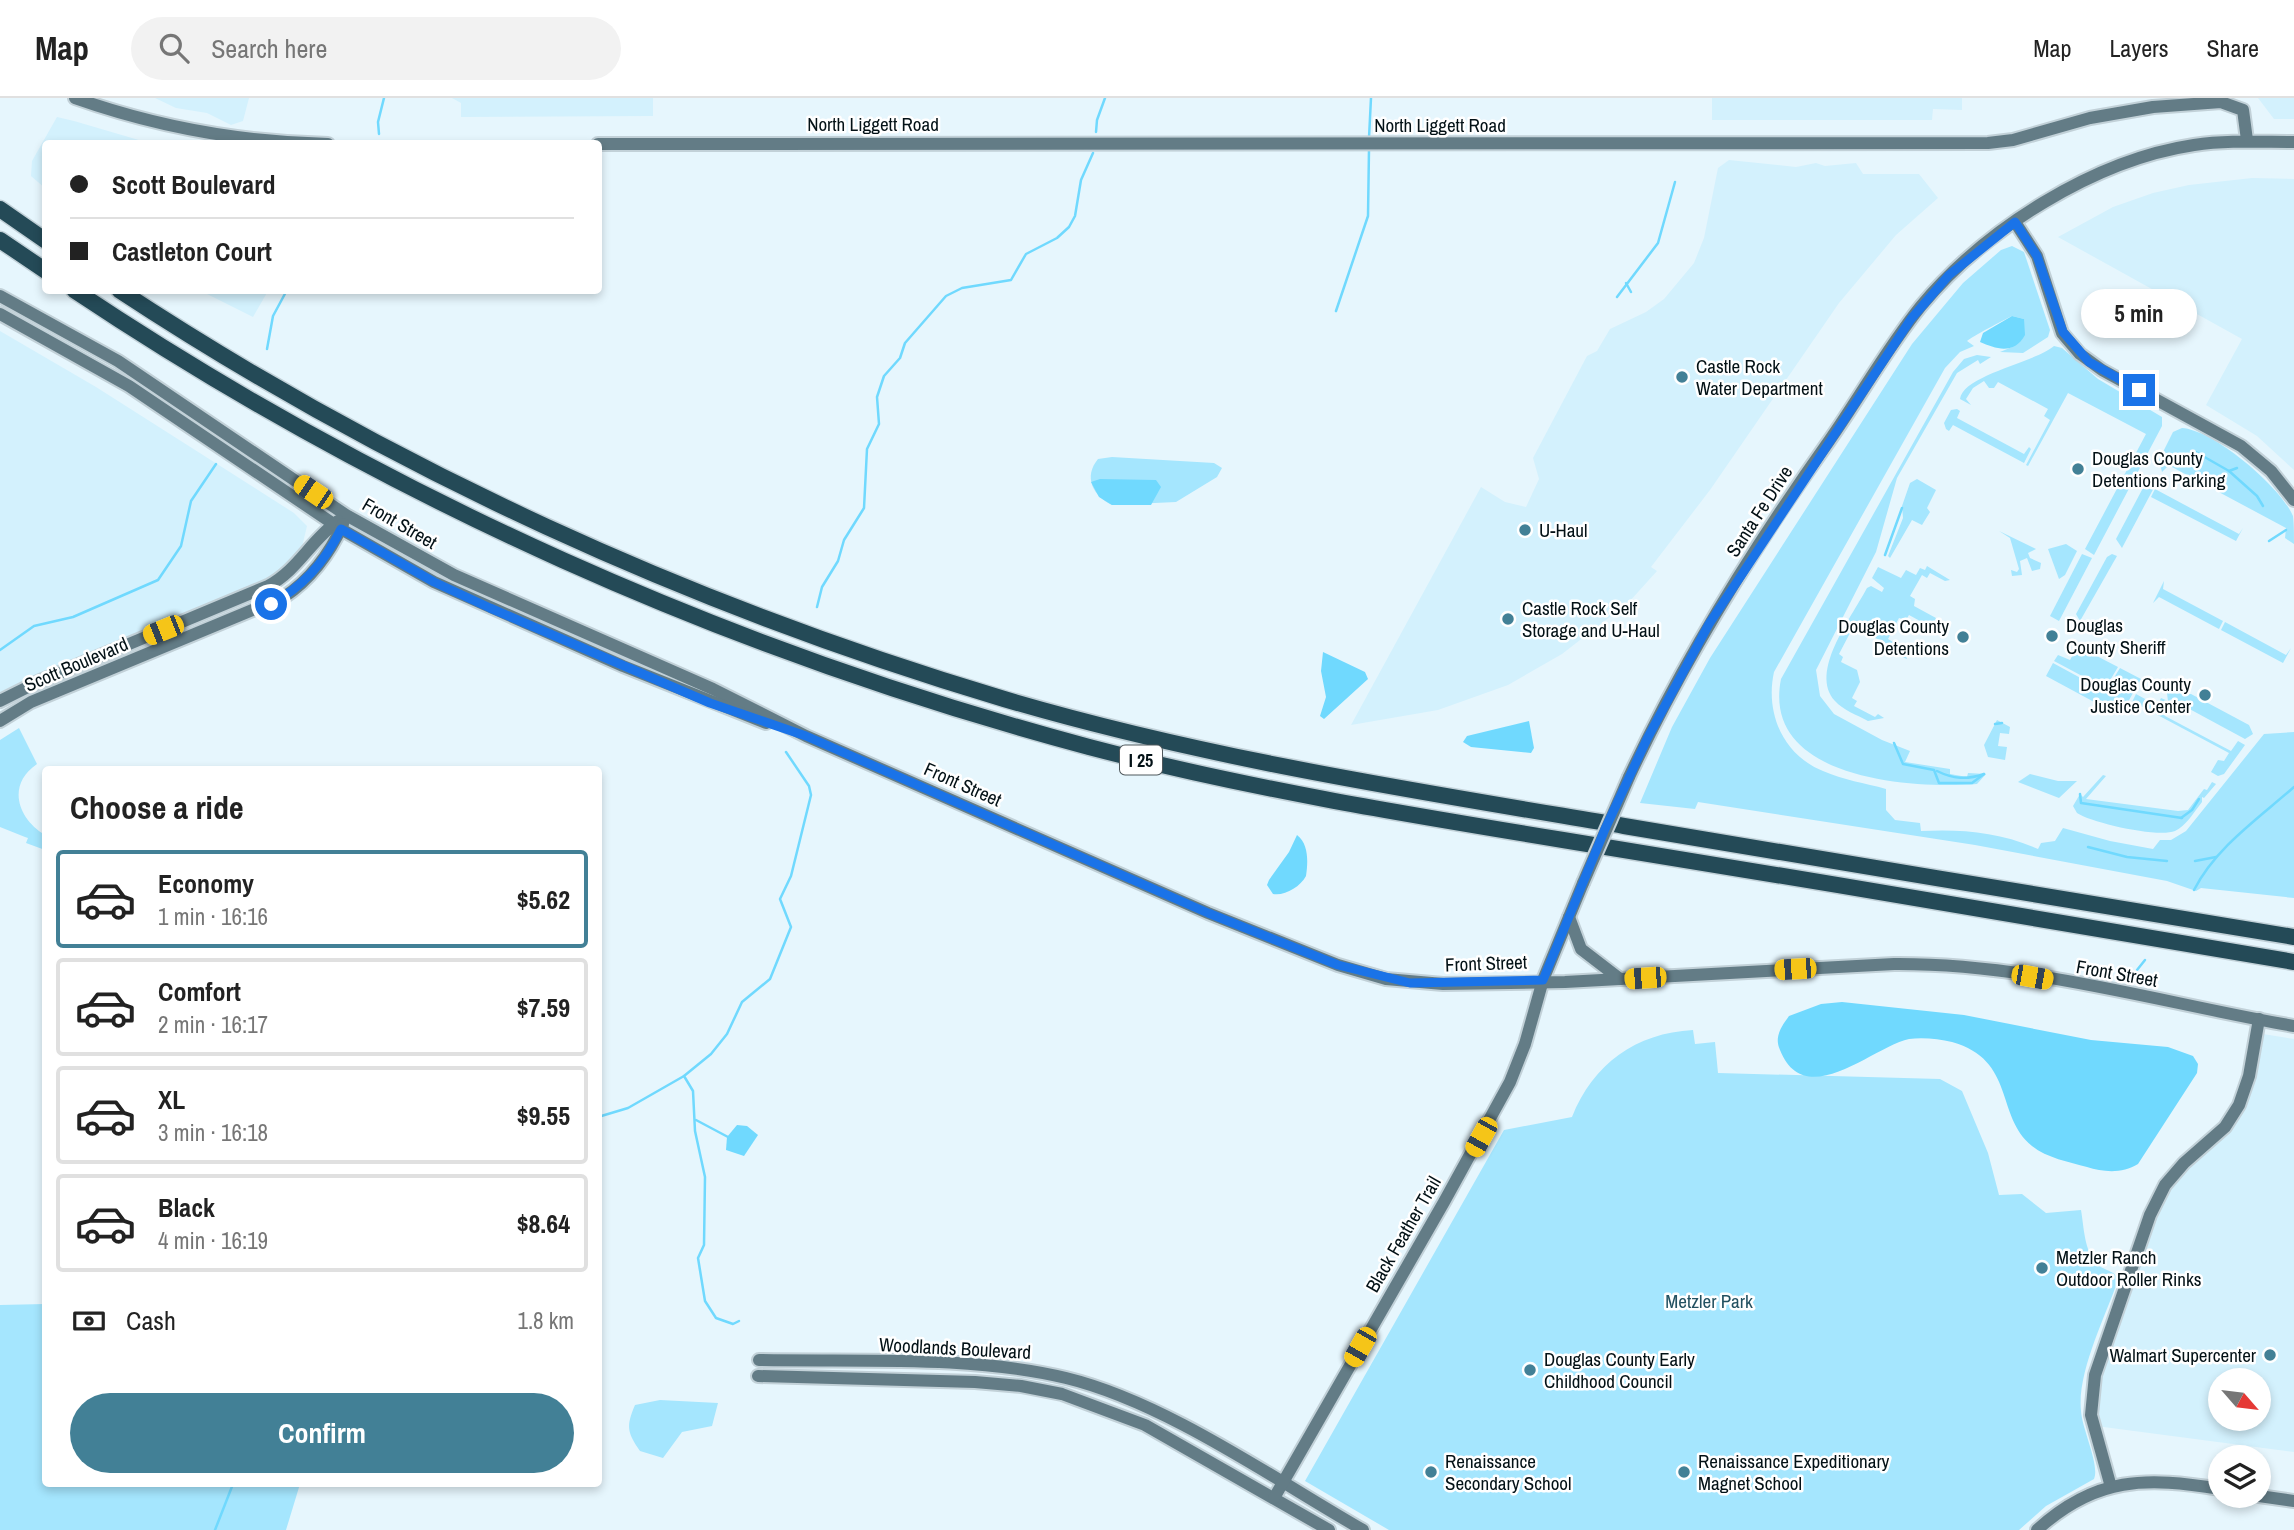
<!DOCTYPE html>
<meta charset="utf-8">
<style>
body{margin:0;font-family:"Archivo Narrow",sans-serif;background:#f2f2f2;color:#222;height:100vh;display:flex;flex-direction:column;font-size:26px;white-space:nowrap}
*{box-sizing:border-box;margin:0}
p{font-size:23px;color:#767676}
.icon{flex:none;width:38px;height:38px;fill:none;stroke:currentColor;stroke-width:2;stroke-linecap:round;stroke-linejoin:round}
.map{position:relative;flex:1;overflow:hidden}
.sheet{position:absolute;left:42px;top:668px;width:560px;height:721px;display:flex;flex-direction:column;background:#fff;border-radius:7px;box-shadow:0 4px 10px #0003}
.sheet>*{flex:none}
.hud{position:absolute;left:42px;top:42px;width:560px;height:154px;border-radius:7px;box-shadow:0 4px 10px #0003;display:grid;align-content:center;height:154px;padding:0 28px;background:#fff}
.needle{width:46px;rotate:118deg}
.buttons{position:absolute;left:2208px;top:1270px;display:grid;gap:14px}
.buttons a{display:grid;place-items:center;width:63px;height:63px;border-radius:50%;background:#fff;box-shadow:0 4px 10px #0003;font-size:35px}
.end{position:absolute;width:32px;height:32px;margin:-16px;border:9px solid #1a73e8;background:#fff;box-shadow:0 0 0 4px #fff}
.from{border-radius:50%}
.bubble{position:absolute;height:49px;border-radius:24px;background:#fff;box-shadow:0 4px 10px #0003;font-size:23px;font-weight:800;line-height:49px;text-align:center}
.car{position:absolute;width:21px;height:42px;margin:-21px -10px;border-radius:9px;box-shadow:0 0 5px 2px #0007;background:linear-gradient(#f5c518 24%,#345 0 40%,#f5c518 0 76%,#345 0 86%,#f5c518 0)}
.hud b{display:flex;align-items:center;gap:24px;height:66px;font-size:26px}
.hud b+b{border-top:2px solid #e0e0e0}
.hud i{width:18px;height:18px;background:#222}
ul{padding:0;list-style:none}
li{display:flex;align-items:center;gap:21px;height:98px;margin:0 14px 10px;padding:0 14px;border:4px solid #e0e0e0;border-radius:7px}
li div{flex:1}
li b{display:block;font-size:26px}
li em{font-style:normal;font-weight:800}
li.on{border-color:#428096}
li>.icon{width:63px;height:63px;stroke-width:1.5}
h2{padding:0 28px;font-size:32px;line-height:84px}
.pay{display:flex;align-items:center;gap:18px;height:77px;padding:0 28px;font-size:26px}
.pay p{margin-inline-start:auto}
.cta{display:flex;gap:14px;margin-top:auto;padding:14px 28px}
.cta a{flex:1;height:80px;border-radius:42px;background:#428096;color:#fff;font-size:28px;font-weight:800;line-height:80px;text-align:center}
header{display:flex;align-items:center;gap:42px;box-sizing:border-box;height:98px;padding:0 35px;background:#fff;border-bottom:2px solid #e0e0e0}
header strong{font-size:33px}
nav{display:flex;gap:38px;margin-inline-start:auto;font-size:24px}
.search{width:490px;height:63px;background:#f2f2f2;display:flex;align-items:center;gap:18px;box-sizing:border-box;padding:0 24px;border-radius:38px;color:#767676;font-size:26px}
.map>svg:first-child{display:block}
.built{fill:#d3f1fd;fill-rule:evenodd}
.green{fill:#a5e6fe}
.water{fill:#70d9fe}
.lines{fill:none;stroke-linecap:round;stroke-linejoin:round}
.stream{stroke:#70d9fe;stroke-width:2.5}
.secondary-casing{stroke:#c2d1d8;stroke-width:16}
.highway-casing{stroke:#c2d1d8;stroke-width:19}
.secondary{stroke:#637c86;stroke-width:12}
.highway{stroke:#244a57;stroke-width:16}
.secondary-bridge-casing{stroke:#c2d1d8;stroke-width:16;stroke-linecap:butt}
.secondary-bridge{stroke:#637c86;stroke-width:12}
.route{stroke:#1a73e8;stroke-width:9}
.poi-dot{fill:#428096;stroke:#fff;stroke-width:2.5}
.labels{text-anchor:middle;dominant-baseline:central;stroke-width:5;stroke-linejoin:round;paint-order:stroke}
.shield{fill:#fff;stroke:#4f585c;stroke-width:2}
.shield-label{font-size:18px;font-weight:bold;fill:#031116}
.street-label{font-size:19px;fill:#031116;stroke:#fff}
.poi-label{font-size:19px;fill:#031116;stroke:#fff;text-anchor:start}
.park-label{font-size:19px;fill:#235161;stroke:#fff}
</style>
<header>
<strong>Map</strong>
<div class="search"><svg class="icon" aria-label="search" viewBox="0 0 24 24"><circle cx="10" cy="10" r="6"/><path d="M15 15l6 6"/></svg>Search here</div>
<nav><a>Map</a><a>Layers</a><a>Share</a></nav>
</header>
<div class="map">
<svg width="2294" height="1432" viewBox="0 0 2294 1432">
<rect width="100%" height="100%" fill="#e6f6fd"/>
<g class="built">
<polygon points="155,0 249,0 243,23 231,27 207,15 176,10"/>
<polygon points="452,0 653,0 653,18 461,19 461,5"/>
<polygon points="1712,0 1962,0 1962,12 1933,11 1932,22 1712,22"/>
<polygon points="2258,0 2294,0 2294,21 2274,21"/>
<polygon points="57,19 74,23 149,45 46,46 45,90 31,78 32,63"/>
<polygon points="1729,62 1796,69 1816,65 1825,68 1856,65 1863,76 1919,76 1938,100 1896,137 1839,205 1710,392 1651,469 1657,473 1629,504 1562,556 1508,587 1438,612 1351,627 1481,389 1505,404 1526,409 1539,381 1533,360 1587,258 1597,253 1610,231 1646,214 1664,201 1694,165 1704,140 1718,70"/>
<polygon points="2252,80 2294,81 2294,372 2257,338 2206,307 2242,241 2058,139 2113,109 2153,95 2189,87"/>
<polygon points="201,193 268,193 253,219"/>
<polygon points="0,233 96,289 294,415 307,428 302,449 272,480 0,594"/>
<path d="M2263 936 2294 941V1354L2096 1328 2100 1271 2157 1105 2192 1062 2230 1034 2252 989ZM2221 1283H2259V1321H2221Z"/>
</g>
<g class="green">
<path d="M2012 148 2024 154 2050 232 2048 239 2023 255 2000 254 2012 249 2024 221 2012 218C2002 223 1973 238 1967 243L1974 248 1960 254 1945 270 1774 574C1765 615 1783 657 1823 673 1843 682 1865 685 1886 691V712L1895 722 1920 725 1921 733C1962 731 2000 734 2038 751L2041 745 2055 743 2063 730 2110 743 2153 751 2160 742H2171L2186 733 2264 636 2294 634V800L2201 790 2196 793 2167 783 1975 747 1698 704 1695 711 1640 705 1672 629 1710 560 1912 246 1963 185 2001 152Z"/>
<path d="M2054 248 2062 250 2098 281 2162 319V328L2094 457 2085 451 2146 336 2068 295 2028 368 2026 367 2050 322 2044 318 2048 311 1998 284 1994 290H1989L1984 283 1973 290 1966 301 1971 307 1960 301C1963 277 2034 265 2054 248Z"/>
<path d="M1977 257 1991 259 1980 266 1978 262 1957 275 1897 380 1876 454 1816 572 1820 598 1834 616 1882 642 1910 653 1905 664 1950 671V676L1967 679 1968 675 1986 676 1977 686C1910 691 1761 681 1781 581L1953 274 1964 261Z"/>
<polygon points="1957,311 1960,313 1957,320 2024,356 2029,349 2031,351 2024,365 1953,327 1949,333 1946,331 1944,325 1951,312"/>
<path d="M2182 330C2214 332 2281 389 2293 418 2294 426 2294 438 2294 446L2285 440 2286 430 2172 369H2167L2162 374 2159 362 2173 334Z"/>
<path d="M1112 359 1214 365 1222 370 1217 379 1176 404 1112 407C1093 398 1083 379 1098 361Z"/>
<polygon points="1917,381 1936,392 1927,410 1930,414 1922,427 1912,422 1890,460 1888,458 1903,420 1902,408 1910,385"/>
<polygon points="2150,384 2157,384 2122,450 2116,441 2144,388"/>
<polygon points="2155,391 2239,436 2243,430 2236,443 2151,399"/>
<polygon points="1999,433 2036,451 2028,455 2030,460 2041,465 2040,471 2032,473 2027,460 2020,463 2022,477 2012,478 2011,472 2017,474 2019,471 2010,440"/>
<polygon points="2066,446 2077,453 2065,477 2059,481 2048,451"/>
<polygon points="2082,456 2092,460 2059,523 2050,518"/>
<polygon points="2112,456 2117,458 2080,523 2076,516 2107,459"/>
<path d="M1927 468 1950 482 1945 483 1930 475 1927 480 1922 477 1910 498 1915 501 1914 508 1936 520 1931 529 1909 517 1906 522 1899 520 1888 541 1893 544 1891 549 1906 557 1907 561 1884 552 1887 546 1860 532 1855 537 1850 535 1839 556 1843 559 1841 564 1857 572 1860 584 1852 600 1857 603 1854 608 1875 619 1878 616 1884 620 1868 623C1857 617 1843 612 1835 603 1809 574 1850 522 1867 490L1871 488 1882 494 1884 490 1872 480 1878 469 1901 480 1906 472 1916 477 1920 470 1925 472Z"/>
<polygon points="2164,483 2163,491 2223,523 2219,531 2159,499 2153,505"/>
<polygon points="2225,524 2286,557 2291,550 2283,565 2221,532"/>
<polygon points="2076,551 2087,557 2089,554 2118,569 2109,584 2099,587 2054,563 2058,557 2070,562"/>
<polygon points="2053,565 2099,590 2110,586 2120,570 2141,581 2120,618 2046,578"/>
<polygon points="2167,595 2191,596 2249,627 2253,636 2245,641 2171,601 2166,610 2158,606 2161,600 2168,603"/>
<polygon points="2136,596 2167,613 2165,618 2231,653 2238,643 2245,647 2224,676 2218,678 2211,674 2218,662 2224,663 2229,655 2135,605 2128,612"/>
<polygon points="1997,622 2010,629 2009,636 2000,635 1998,648 2007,649 2005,662 1988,659 1984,647"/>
<path d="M19 630 37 666C6 687 18 721 45 737V752L26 745 28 740 25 739 0 729V642Z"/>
<polygon points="2030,676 2058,683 2077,683 2059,700 2018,684"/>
<path d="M2103 677 2106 678 2086 701 2178 713 2188 712 2204 691 2207 692 2212 684 2216 686 2204 700 2202 699V704C2194 714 2186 728 2175 733 2158 740 2092 725 2077 715L2073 708 2080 696 2083 699Z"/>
<path d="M1693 932 1695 946 1715 944 1718 975 1940 981 1962 993 1988 1055 1999 1097 2022 1096 2046 1115 2081 1112C2084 1129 2084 1153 2097 1166 2104 1173 2115 1172 2118 1182 2105 1220 2077 1274 2081 1313 2082 1331 2100 1367 2094 1381L2046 1408 2019 1432H1389L1305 1383 1504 1032 1572 1019C1593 966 1636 935 1693 932Z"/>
<polygon points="45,1206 46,1386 300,1386 286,1432 0,1432 0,1207"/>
<path d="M660 1302 718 1305 712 1328 682 1334 663 1360 640 1353C627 1334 626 1328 635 1307Z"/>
</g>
<g class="water">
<path d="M2012 218 2024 221 2025 237C2014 257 1996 251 1980 244L1983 235Z"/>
<polygon points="1100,381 1156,382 1161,389 1151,407 1112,407 1099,399 1091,384"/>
<polygon points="1323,554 1365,574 1368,581 1324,621 1320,618 1326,599 1321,573"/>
<polygon points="1529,623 1534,650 1531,655 1471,649 1463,644 1467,638"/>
<path d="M1297 737C1309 746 1308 765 1306 778 1300 789 1285 798 1273 796L1267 787 1269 782 1289 754Z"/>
<path d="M1842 904 1964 917 2091 942 2168 949 2193 958 2198 966 2197 975 2138 1066C2122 1076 2103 1074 2087 1069 2069 1064 2047 1060 2032 1048 1995 1018 2016 962 1952 944 1939 941 1923 939 1909 941 1874 948 1805 1015 1780 952 1774 939 1781 929 1789 918L1821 906Z"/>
<polygon points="737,1027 747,1028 758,1037 744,1058 726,1052 727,1039"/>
</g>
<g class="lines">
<g class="stream">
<polyline points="1096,34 1097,22 1105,0"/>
<polyline points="379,36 378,24 384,0"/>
<polyline points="1369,40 1371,0"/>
<polyline points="1626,185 1631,194"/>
<polyline points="1617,199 1658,145 1675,84"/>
<polyline points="1336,213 1368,118 1369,51"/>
<polyline points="267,251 273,218 287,192"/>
<polyline points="2194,353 2229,373 2237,370"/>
<polyline points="2229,373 2257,398 2263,408"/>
<polyline points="2269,443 2286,432"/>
<polyline points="1885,457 1902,410"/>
<polyline points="817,509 822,489 838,463 844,442 864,410 867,351 879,326 877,299 884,278 900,260 905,245 946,198 962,190 1011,182 1026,156 1057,140 1069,129 1075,118 1081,82 1093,55"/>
<polyline points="0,552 34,528 73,519 158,482 181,448 191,403 216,366"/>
<polyline points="1995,626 2002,625"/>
<polyline points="1894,645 1903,666 1934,672 1939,685 1972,685 1984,676"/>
<path d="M1937 673C1953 681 1967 682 1984 676"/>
<polyline points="2080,696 2081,705 2182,720"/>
<polyline points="2181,720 2192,712 2199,701"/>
<polyline points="2088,749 2127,759 2167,763"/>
<polyline points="2195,763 2216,759"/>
<path d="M2194 792C2216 749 2259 720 2294 689"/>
<polyline points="2137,872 2145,862"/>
<polyline points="598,1019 628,1010 684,978"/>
<polyline points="696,1022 728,1039"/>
<polyline points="739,1223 733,1226 716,1220 705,1203 698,1160 704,1147 705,1079 695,1033 693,993 684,978 711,956 727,936 742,904 770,881 791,829 780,801 791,778 811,697 809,688 786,654"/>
<polyline points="215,1432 233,1386"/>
</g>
<g class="secondary-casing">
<g id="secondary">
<path d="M75 0C157 29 241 44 328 46"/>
<polyline points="598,46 1988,45 2013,42 2090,20 2153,9 2221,4 2243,12 2247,42"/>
<polyline points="2015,124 2037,158 2062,235 2080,256 2102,272 2241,348 2271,373 2294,402"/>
<path d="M0 198 118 263 346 417 454 477 713 591 806 638 906 682 1208 815 1338 867 1386 881 1443 886 1565 884 1894 866C2029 865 2162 905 2294 928"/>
<polyline points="0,216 129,288 341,431 434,484 623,568 766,625"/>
<path d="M0 603 38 584 268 488C298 472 311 442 338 423"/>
<path d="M0 623 31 604 284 499C311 481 330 455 343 426"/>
<path d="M1629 679C1684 561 1753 450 1829 343 1860 299 1887 250 1921 208 1985 131 2094 62 2194 47 2228 42 2260 44 2294 44"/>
<polyline points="1569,819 1581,851 1620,881"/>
<path d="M759 1262C856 1264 971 1257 1066 1280 1165 1304 1274 1381 1363 1432"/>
<polyline points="758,1278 975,1284 1021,1288 1062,1296 1145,1327 1329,1432"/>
<polyline points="2111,1389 2091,1317 2095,1277 2150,1117 2165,1087 2184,1065 2225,1029 2239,1007 2249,978 2259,921"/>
<polyline points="2259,1398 2294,1403"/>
<polyline points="1274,1400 1444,1104 1510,984 1525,946 1543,882 1583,785"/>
<path d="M2037 1432C2096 1378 2146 1379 2221 1391"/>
</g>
</g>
<g class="highway-casing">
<g id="highway">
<polyline points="0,111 46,143"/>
<polyline points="0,142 46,173"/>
<path d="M74 192C384 399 729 553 1089 649 1245 690 1404 716 1563 742 1807 781 2050 823 2294 864"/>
<path d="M119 192C391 371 692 508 1004 601 1207 661 1416 693 1624 728 1847 765 2071 803 2294 839"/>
</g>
</g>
<use href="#secondary" class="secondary"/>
<use href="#highway" class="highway"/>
<g class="secondary-bridge-casing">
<polyline id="secondary-bridge" points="1583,785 1629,679"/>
</g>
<use href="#secondary-bridge" class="secondary-bridge"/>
</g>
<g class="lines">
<path class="route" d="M271 506C303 489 325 464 341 431L434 484 490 510 710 605 806 638 1208 815 1338 867 1410 885 1543 882 1605 731 1647 641 1709 526 1911 221 1949 177 2015 124 2037 158 2063 234 2089 264 2139 292"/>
</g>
<g class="poi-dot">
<circle cx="1682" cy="279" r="7"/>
<circle cx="2078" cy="371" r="7"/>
<circle cx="1525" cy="432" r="7"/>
<circle cx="1508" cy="521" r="7"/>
<circle cx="2052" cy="538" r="7"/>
<circle cx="1963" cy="539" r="7"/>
<circle cx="2205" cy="597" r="7"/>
<circle cx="2042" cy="1170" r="7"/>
<circle cx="2270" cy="1257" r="7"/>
<circle cx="1530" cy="1272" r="7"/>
<circle cx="1431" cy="1374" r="7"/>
<circle cx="1684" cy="1374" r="7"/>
</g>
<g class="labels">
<rect class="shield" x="1120" y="647.5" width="42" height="29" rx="5"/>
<g class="shield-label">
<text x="1141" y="662">I 25</text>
</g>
<g class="street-label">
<text x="873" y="26">North Liggett Road</text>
<text x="1440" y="27">North Liggett Road</text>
<text transform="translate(1759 413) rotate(-57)">Santa Fe Drive</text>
<text transform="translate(400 425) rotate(30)">Front Street</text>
<text transform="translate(76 566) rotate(-23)">Scott Boulevard</text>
<text transform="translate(963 686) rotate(24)">Front Street</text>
<text transform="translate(1486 865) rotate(-2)">Front Street</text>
<text transform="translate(2117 875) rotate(10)">Front Street</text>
<text transform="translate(1403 1136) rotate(-60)">Black Feather Trail</text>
<text transform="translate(955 1250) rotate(3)">Woodlands Boulevard</text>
</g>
<g class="poi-label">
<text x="1696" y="268">Castle Rock<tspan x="1696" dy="22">Water Department</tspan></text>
<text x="2092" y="360">Douglas County<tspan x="2092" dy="22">Detentions Parking</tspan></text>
<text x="1539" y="432">U-Haul</text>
<text x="1522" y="510">Castle Rock Self<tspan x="1522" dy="22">Storage and U-Haul</tspan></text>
<text x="2066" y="527">Douglas<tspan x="2066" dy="22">County Sheriff</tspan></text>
<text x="1949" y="528" text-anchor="end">Douglas County<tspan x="1949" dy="22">Detentions</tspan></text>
<text x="2191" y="586" text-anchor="end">Douglas County<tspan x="2191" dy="22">Justice Center</tspan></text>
<text x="2056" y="1159">Metzler Ranch<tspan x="2056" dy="22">Outdoor Roller Rinks</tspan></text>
<text x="2256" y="1257" text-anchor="end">Walmart Supercenter</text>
<text x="1544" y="1261">Douglas County Early<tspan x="1544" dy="22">Childhood Council</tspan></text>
<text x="1445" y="1363">Renaissance<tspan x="1445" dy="22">Secondary School</tspan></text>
<text x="1698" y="1363">Renaissance Expeditionary<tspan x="1698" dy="22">Magnet School</tspan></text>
</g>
<g class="park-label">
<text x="1709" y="1203">Metzler Park</text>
</g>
</g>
</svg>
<div class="buttons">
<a><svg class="needle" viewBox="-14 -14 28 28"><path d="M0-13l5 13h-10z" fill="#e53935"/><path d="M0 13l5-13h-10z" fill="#767676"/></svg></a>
<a><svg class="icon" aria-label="layers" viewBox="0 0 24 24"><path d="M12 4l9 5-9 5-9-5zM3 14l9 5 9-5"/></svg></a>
</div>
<i class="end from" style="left:271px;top:506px"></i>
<i class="end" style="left:2139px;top:292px"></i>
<div class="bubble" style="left:2081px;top:191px;width:116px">5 min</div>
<i class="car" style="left:313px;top:394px;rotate:304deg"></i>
<i class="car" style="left:163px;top:532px;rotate:248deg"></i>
<i class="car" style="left:1795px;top:871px;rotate:267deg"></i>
<i class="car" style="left:2032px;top:879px;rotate:100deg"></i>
<i class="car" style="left:1645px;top:880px;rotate:266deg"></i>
<i class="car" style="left:1481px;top:1039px;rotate:209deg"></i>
<i class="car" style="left:1360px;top:1249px;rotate:210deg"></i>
<div class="hud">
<b><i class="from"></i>Scott Boulevard</b>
<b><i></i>Castleton Court</b>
</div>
<section class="sheet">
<h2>Choose a ride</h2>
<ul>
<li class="on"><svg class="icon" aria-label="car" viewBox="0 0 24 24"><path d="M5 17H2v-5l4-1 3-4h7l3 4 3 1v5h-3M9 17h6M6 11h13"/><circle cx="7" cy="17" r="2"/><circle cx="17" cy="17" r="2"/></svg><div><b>Economy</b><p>1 min · 16:16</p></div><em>$5.62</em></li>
<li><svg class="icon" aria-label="car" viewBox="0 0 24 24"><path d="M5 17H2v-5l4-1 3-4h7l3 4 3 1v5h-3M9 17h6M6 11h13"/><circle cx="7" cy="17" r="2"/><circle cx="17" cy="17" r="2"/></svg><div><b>Comfort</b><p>2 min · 16:17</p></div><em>$7.59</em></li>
<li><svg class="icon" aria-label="car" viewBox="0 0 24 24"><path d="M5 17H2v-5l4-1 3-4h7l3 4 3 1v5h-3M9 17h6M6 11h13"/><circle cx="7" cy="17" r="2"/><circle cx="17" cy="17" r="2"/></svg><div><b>XL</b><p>3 min · 16:18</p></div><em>$9.55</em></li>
<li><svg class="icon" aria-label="car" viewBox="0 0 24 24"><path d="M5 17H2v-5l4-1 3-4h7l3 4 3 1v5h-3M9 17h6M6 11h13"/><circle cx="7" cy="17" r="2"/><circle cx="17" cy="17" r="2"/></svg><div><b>Black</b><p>4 min · 16:19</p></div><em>$8.64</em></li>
</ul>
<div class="pay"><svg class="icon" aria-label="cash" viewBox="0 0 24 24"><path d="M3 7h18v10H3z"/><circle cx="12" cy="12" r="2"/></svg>Cash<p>1.8 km</p></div>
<div class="cta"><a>Confirm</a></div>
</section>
</div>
